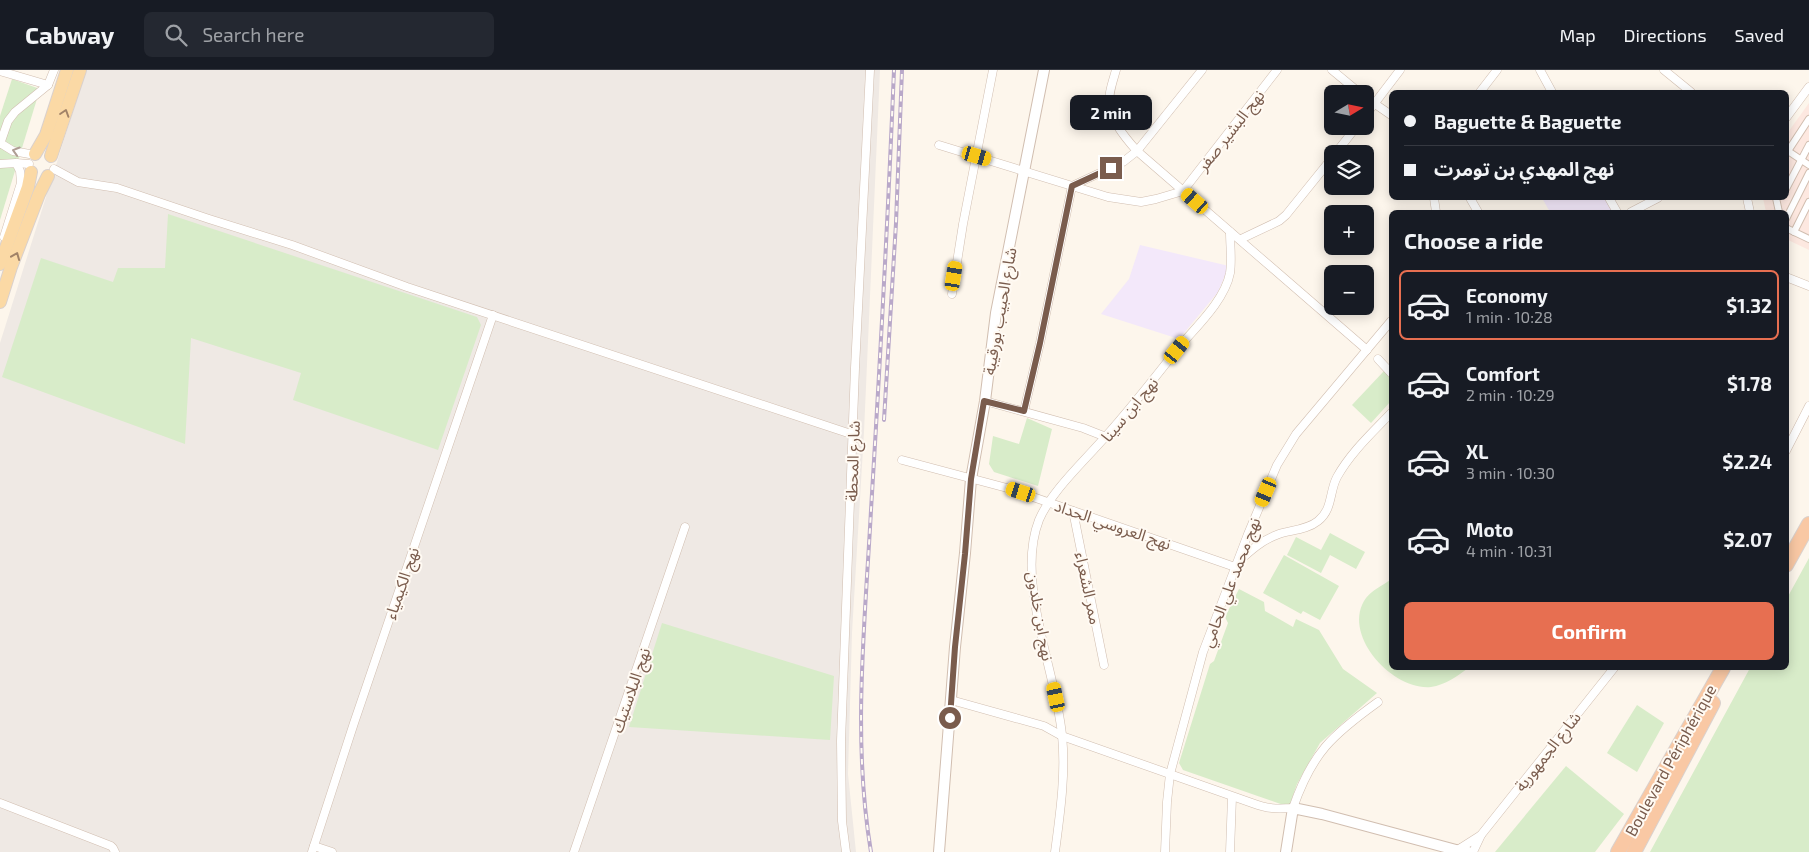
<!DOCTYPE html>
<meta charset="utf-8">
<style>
body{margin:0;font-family:"Exo 2","Noto Sans Arabic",sans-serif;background:#242831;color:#f1f3f6;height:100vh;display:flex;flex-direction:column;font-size:19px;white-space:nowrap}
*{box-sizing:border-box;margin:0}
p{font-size:16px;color:#9ea1a6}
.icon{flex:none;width:28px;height:28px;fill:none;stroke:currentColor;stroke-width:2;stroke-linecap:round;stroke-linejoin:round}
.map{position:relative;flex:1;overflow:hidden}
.drawer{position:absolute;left:1389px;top:140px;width:400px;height:460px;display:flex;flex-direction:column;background:#171b24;border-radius:8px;box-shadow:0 2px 12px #0003}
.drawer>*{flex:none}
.top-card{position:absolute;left:1389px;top:20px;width:400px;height:110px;border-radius:8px;box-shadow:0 2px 12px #0003;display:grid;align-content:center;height:110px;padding:0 15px;background:#171b24}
.needle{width:32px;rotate:80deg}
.fabs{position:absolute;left:1324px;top:15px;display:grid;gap:10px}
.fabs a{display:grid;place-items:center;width:50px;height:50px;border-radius:8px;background:#171b24;box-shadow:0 2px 12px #0003;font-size:25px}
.end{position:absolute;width:22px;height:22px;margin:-11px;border:6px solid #7a5c4d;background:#fff;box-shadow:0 0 0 2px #fff}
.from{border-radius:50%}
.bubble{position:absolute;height:35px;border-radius:8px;background:#171b24;box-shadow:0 2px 12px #0003;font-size:16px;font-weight:700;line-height:35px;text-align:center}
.car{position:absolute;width:15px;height:30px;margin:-15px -8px;border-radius:6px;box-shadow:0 0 4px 1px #0007;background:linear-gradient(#f5c518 24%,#345 0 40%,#f5c518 0 76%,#345 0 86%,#f5c518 0)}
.top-card b{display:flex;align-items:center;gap:18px;height:48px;font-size:19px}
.top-card b+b{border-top:1px solid #363941}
.top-card i{width:12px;height:12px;background:#f1f3f6}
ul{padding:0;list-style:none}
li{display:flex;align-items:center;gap:15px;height:70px;margin:0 10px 8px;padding:0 5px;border:2px solid transparent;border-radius:8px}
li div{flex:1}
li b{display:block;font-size:19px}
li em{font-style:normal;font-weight:700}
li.on{border-color:#e76f51}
li>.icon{width:45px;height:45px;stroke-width:1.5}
h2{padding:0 15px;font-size:22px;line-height:60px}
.primary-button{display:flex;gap:10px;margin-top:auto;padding:10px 15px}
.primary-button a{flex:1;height:58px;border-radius:8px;background:#e76f51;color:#fff;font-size:20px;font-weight:700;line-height:58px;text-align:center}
header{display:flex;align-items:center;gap:30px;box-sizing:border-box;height:70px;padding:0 25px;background:#171b24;border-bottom:1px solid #363941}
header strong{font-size:24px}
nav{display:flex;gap:28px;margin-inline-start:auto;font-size:18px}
.search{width:350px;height:45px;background:#242831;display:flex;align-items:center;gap:12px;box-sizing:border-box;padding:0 18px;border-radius:8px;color:#9ea1a6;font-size:19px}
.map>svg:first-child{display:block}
.commercial{fill:#fde8e0}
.industrial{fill:#efe9e4}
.education{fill:#f3e8fa}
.green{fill:#d8ecc9}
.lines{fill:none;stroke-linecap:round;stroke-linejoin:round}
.pedestrian-casing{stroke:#d1beb0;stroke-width:8}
.minor-casing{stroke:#d1beb0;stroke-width:9}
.tertiary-casing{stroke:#d1beb0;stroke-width:12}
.primary-casing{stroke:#dad1cd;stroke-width:14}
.trunk-casing{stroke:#dad1cd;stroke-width:16}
.pedestrian{stroke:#fff;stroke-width:6}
.minor{stroke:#fff;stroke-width:8}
.tertiary{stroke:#fff;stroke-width:10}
.primary{stroke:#fbd9a5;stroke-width:12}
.trunk{stroke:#f9c8a4;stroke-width:14}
.rail-casing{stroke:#b9a8c9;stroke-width:4}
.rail{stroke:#fffaf3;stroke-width:2;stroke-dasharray:5.5;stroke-linecap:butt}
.oneway{stroke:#a18267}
.oneway2{stroke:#af9d94}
.route{stroke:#7a5c4d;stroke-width:6}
.labels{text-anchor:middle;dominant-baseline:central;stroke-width:4;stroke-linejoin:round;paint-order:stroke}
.street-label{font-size:16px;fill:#7a5c4d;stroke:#fffaf3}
</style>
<header>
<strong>Cabway</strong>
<div class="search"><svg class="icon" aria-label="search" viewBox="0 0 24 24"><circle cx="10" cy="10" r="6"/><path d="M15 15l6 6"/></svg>Search here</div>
<nav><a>Map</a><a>Directions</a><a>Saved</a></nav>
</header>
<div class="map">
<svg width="1809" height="782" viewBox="0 0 1809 782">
<rect width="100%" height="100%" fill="#fdf6ec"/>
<polygon class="commercial" points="1809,33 1809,180 1786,169 1786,142 1766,142 1763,128 1786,128 1786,65"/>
<polygon class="industrial" points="86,0 880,0 864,362 852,563 848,704 856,782 0,782 0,273"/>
<g class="education">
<polygon points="1542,128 1604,128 1613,142 1550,142"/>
<polygon points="1140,175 1229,196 1218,222 1179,269 1101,244 1129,209"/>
</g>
<g class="green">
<polygon points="12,9 40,19 0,150 0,46"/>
<polygon points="168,144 477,247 481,255 438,380 293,330 301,303 191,268 185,374 2,307 41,188 113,212 118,198 165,198"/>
<polygon points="1384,301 1391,307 1391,331 1371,353 1352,335"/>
<polygon points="1027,348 1052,359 1038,416 994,402 989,394 993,366 1019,374"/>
<polygon points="1330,463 1365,482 1356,499 1330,485 1321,503 1287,485 1296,467 1321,480"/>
<polygon points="1284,485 1339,516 1320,550 1303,541 1301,544 1263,523"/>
<polygon points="1809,488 1809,782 1650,782 1750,598 1786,598 1786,530"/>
<path d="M1391 509V598H1468C1458 606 1445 615 1431 617 1393 621 1340 564 1366 528 1372 520 1384 515 1391 509Z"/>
<polygon points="1239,519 1264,532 1265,541 1293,557 1296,549 1319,560 1343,599 1377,623 1320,673 1297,714 1289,737 1183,700 1179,693 1210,594 1214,591 1228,553 1225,547"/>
<polygon points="662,553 834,606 830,670 629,657"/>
<polygon points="1637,635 1664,653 1637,702 1607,683"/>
<polygon points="1566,696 1624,744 1595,782 1495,782"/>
</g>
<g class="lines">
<g class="pedestrian-casing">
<g id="pedestrian">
<polyline points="1788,81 1809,95"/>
<polyline points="1786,84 1809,49"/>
<polyline points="1786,119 1809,75"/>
<polyline points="1776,128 1779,142"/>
<polyline points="1786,149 1809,103"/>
<polyline points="1786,158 1809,169"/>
<polyline points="1794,162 1809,132"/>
</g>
</g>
<g class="minor-casing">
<g id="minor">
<path d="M1116 0C1113 11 1107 26 1110 38 1112 52 1128 71 1137 81L1367 280"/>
<polyline points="1332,0 1361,24"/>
<polyline points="1540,0 1552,22"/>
<polyline points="1664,0 1691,22"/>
<polyline points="0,1 48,15"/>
<polyline points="1480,22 1497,0"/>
<polyline points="1365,27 1391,45"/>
<polyline points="1365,46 1400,0"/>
<polyline points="1786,48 1809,17"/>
<polyline points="0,73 13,81 35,85"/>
<polyline points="0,74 8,51 15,42 48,15 54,0"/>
<polyline points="939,75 1108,127 1141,132 1156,129 1183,121 1277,0"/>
<polyline points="1335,84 1357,56"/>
<polyline points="0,94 16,93 29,94"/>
<polyline points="54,99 78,112 117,118 209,149 292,175 407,217 854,365"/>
<polyline points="1434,128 1436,142"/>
<polyline points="1470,128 1478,142"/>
<polyline points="1609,128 1617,142"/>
<polyline points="1747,128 1750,142"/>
<polyline points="1631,142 1658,128"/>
<polyline points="4,167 21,113 20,101 16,93"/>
<polyline points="1241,169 1279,151 1286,145 1332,88"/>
<polyline points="1786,207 1809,216"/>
<polyline points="952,224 963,154 993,0"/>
<polyline points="1378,289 1391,303"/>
<polyline points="985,331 1083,358 1106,367"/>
<polyline points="1024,341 1040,273 1072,116 1123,92 1137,81 1202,0"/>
<polyline points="1786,381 1809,336"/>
<polyline points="902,390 1007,418 1235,497"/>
<polyline points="1073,441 1104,595"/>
<path d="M1238 492C1251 480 1262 470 1279 464 1291 460 1307 460 1318 451 1333 439 1329 422 1337 407 1351 382 1372 363 1391 343"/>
<path d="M951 630 1044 656 1062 666 1252 733C1268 739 1276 739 1293 738 1312 683 1332 665 1378 632"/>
<polyline points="0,733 111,776 113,778 115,782"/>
<polyline points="1481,765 1614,598"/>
<polyline points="314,776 332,782"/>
<polyline points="1459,779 1481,765 1473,782"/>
<polyline points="312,782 354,653 493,245"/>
<polyline points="574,782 685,457"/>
<polyline points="846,782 842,751 841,671 855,298 870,0"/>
<path d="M1055 782C1060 744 1066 704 1062 665 1056 601 1015 511 1039 450 1050 424 1078 397 1097 376 1126 345 1152 311 1179 277 1196 257 1225 230 1230 203 1232 190 1230 175 1230 162"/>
<polyline points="1165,782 1167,732 1170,704 1203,582 1248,464 1277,395 1296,364 1391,251"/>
<polyline points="1230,782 1232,727"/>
</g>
</g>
<g class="tertiary-casing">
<g id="tertiary">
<polyline points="939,782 955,577 965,483 971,409 985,331 996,243 1044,0"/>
<polyline points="1286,782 1293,738 1322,744 1456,780"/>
<polyline points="1455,782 1462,779 1468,782"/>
</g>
</g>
<g class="primary-casing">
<g id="primary">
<polyline points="35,84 46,65 67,0"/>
<polyline points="51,86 80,0"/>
<polyline points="0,194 28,117 31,102"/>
<polyline points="0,232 11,197 39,124 48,106"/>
</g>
</g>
<g class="trunk-casing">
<g id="trunk">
<polyline points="1786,495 1809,454"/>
<polyline points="1618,782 1723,598"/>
<polyline points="1634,782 1713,633"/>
</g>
</g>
<use href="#pedestrian" class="pedestrian"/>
<use href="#minor" class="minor"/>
<use href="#tertiary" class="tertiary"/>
<use href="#primary" class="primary"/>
<use href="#trunk" class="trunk"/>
<g class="rail-casing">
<g id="rail">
<polyline points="884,350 896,153 902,0"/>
<path d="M871 782C852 669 865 554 871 440 880 294 888 147 894 0"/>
</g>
</g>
<use href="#rail" class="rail"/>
</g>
<defs><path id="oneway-chevron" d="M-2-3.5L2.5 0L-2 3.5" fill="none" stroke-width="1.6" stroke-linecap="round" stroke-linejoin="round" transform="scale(1.25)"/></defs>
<g class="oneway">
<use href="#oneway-chevron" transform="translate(65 43) rotate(-72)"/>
<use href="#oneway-chevron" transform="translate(16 186) rotate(-68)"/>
</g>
<use class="oneway2" href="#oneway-chevron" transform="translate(16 81) rotate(-163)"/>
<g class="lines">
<polyline class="route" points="950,648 955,577 965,484 971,409 984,331 1024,341 1040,273 1072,116 1111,98"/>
</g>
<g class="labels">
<g class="street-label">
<text transform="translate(1230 60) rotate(-52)">نهج البشير صفر</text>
<text transform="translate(999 241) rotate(-80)">شارع الحبيب بورقيبة</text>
<text transform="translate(1129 339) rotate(-50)">نهج ابن سينا</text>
<text transform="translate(852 391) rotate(-88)">شارع المحطة</text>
<text transform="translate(1113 454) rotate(19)">نهج العروسي الحداد</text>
<text transform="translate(1230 512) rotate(-69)">نهج محمد علي الحامي</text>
<text transform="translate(401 513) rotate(-71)">نهج الكيمياء</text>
<text transform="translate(1089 518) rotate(78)">ممر الشعراء</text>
<text transform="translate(1041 546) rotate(80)">نهج ابن خلدون</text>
<text transform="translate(630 620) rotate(-71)">نهج البلاستيك</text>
<text transform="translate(1547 681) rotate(-52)">شارع الجمهورية</text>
<text transform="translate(1670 690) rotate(-61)">Boulevard Périphérique</text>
</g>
</g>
</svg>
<div class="fabs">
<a><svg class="needle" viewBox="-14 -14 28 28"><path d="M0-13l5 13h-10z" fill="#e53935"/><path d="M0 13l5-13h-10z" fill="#9ea1a6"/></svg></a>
<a><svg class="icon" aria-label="layers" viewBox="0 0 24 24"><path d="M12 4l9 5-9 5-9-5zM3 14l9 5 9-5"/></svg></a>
<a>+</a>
<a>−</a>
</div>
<i class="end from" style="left:950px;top:648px"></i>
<i class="end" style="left:1111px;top:98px"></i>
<div class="bubble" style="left:1070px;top:25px;width:82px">2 min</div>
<i class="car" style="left:977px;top:86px;rotate:106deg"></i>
<i class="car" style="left:1195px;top:131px;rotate:311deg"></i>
<i class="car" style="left:954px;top:206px;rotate:9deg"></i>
<i class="car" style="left:1177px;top:280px;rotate:39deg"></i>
<i class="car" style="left:1021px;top:422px;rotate:288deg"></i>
<i class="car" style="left:1266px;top:422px;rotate:203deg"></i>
<i class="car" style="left:1056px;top:627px;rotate:348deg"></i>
<div class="top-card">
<b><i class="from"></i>Baguette &amp; Baguette</b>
<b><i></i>نهج المهدي بن تومرت</b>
</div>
<section class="drawer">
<h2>Choose a ride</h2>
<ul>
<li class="on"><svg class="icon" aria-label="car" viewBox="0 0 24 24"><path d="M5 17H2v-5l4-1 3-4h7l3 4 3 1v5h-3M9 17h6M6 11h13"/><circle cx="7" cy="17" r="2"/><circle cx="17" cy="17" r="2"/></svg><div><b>Economy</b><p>1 min · 10:28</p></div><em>$1.32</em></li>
<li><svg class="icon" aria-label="car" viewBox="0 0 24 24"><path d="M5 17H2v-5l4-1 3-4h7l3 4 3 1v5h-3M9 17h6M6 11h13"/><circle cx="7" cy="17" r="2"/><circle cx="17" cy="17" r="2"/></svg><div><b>Comfort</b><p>2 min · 10:29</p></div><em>$1.78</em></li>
<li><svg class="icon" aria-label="car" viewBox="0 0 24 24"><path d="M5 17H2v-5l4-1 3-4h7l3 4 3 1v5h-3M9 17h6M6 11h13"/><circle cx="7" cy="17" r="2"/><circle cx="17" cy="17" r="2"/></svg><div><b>XL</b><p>3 min · 10:30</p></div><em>$2.24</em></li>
<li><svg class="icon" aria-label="car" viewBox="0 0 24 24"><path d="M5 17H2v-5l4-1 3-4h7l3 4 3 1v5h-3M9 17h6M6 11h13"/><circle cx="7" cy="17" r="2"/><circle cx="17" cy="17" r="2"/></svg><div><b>Moto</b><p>4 min · 10:31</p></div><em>$2.07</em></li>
</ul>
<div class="primary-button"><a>Confirm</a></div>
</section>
</div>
